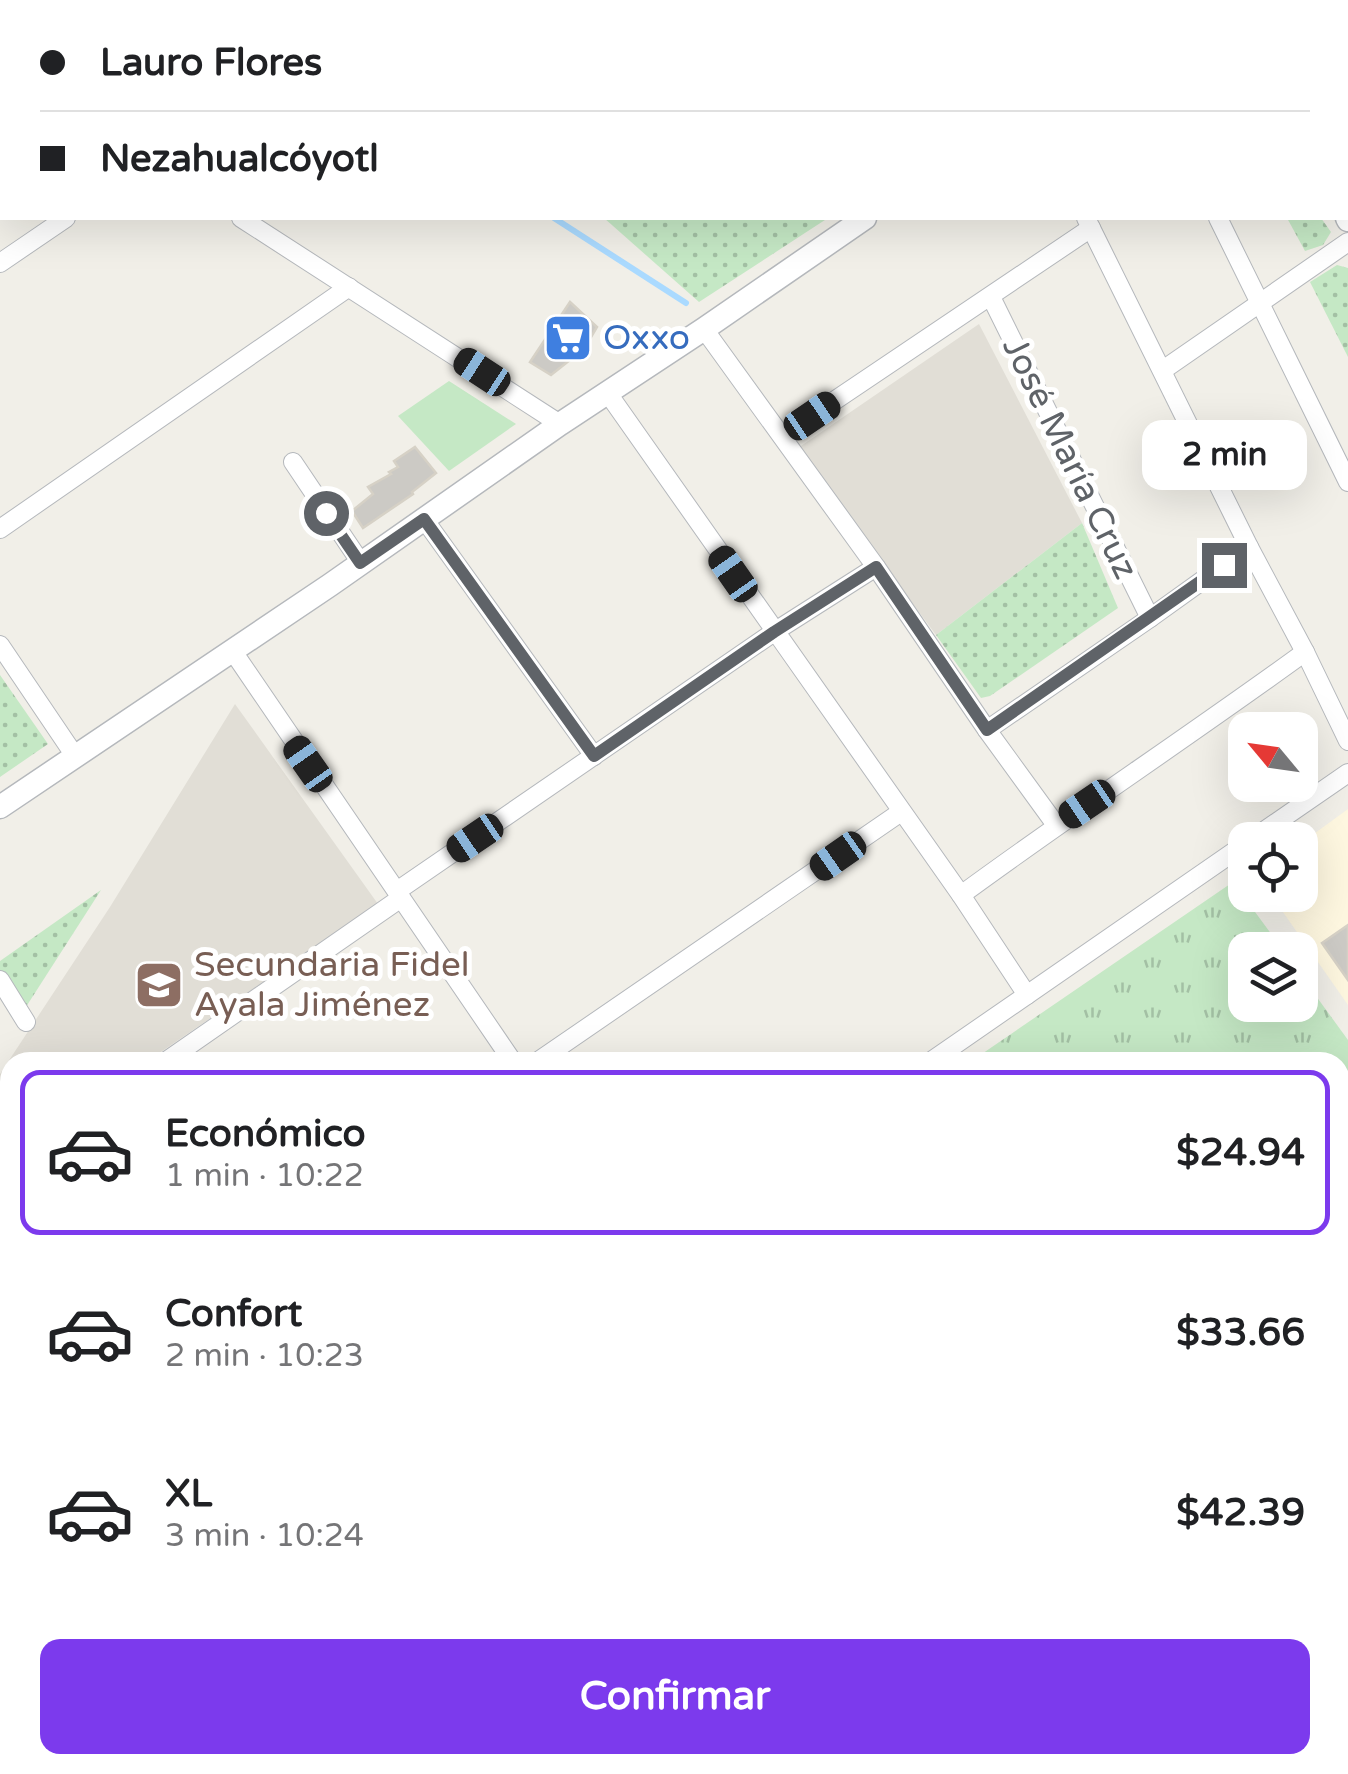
<!DOCTYPE html>
<html lang="es">
<meta charset="utf-8">
<style>
body{margin:0;font-family:"Varela Round",sans-serif;background:#f2f2f2;color:#202124;height:100vh;display:flex;flex-direction:column;font-size:38px;white-space:nowrap}
*{box-sizing:border-box;margin:0}
p{font-size:32px;color:#757577}
.icon{flex:none;width:55px;height:55px;fill:none;stroke:currentColor;stroke-width:2;stroke-linecap:round;stroke-linejoin:round}
.map{position:relative;flex:1;overflow:hidden}
.sheet{position:absolute;left:0px;top:1052px;width:1350px;height:722px;display:flex;flex-direction:column;background:#fff;border-radius:30px 30px 0 0;box-shadow:0 10px 40px #0002}
.sheet>*{flex:none}
.hud{position:absolute;left:0px;top:0px;width:1350px;height:220px;box-shadow:0 10px 40px #0002;display:grid;align-content:center;height:220px;padding:0 40px;background:#fff}
.needle{width:65px;rotate:299deg}
.buttons{position:absolute;left:1228px;top:712px;display:grid;gap:20px}
.buttons a{display:grid;place-items:center;width:90px;height:90px;border-radius:20px;background:#fff;box-shadow:0 10px 40px #0002;font-size:50px}
.end{position:absolute;width:45px;height:45px;margin:-22px;border:12px solid #5f6368;background:#fff;box-shadow:0 0 0 5px #fff}
.from{border-radius:50%}
.bubble{position:absolute;height:70px;border-radius:20px;background:#fff;box-shadow:0 10px 40px #0002;font-size:32px;font-weight:700;line-height:70px;text-align:center}
.car{position:absolute;width:30px;height:60px;margin:-30px -15px;border-radius:12px;box-shadow:0 0 8px 2px #0007;background:linear-gradient(#222 24%,#8ab4d8 0 40%,#222 0 76%,#8ab4d8 0 86%,#222 0)}
.hud b{display:flex;align-items:center;gap:35px;height:95px;font-size:38px}
.hud b+b{border-top:2px solid #e0e0e0}
.hud i{width:25px;height:25px;background:#202124}
ul{padding:18px 0 0;list-style:none}
li{display:flex;align-items:center;gap:30px;height:165px;margin:0 20px 15px;padding:0 20px;border:5px solid transparent;border-radius:20px}
li div{flex:1}
li b{display:block;font-size:38px}
li em{font-style:normal;font-weight:700}
li.on{border-color:#7c3aed}
li>.icon{width:90px;height:90px;stroke-width:1.5}
.primary-button{display:flex;gap:20px;margin-top:auto;padding:20px 40px}
.primary-button a{flex:1;height:115px;border-radius:20px;background:#7c3aed;color:#fff;font-size:40px;font-weight:700;line-height:115px;text-align:center}
.map>svg:first-child{display:block}
.commercial{fill:#fef7e0}
.education{fill:#e1ded6}
.grass{fill:url(#grass-tufts)}
.park{fill:url(#park-dots)}
.pitch{fill:#c5e8c5}
.water{fill:url(#water-ripples)}
.lines{fill:none;stroke-linecap:round;stroke-linejoin:round}
.stream{stroke:#aadaff;stroke-width:6}
.building{fill:#cccac5;stroke:#d6d1c6;stroke-width:2.5}
.minor-casing{stroke:#b5b8bc;stroke-width:20}
.tertiary-casing{stroke:#b5b8bc;stroke-width:25}
.minor{stroke:#fff;stroke-width:18}
.tertiary{stroke:#fff;stroke-width:22}
.route{stroke:#5f6368;stroke-width:12}
.labels{text-anchor:middle;dominant-baseline:central;stroke-width:10;stroke-linejoin:round;paint-order:stroke}
.shop-label{font-size:35px;fill:#366cbe;stroke:#fff;text-anchor:start}
.street-label{font-size:35px;fill:#5f6368;stroke:#fff}
.education-label{font-size:35px;fill:#785e54;stroke:#fff;text-anchor:start}
</style>
<div class="map">
<svg width="1348" height="1774" viewBox="0 0 1348 1774">
<defs>
<pattern id="grass-tufts" width="24" height="20" patternUnits="userSpaceOnUse" patternTransform="scale(2.5)"><rect width="24" height="20" fill="#c5e8c5"/><path d="M3 7l-1-3M5 7V3M7 7l1-3M15 17l-1-3M17 17v-4M19 17l1-3" fill="none" stroke="#a3c0a4"/></pattern>
<pattern id="park-dots" width="8" height="8" patternUnits="userSpaceOnUse" patternTransform="scale(2.5)"><rect width="8" height="8" fill="#c5e8c5"/><path d="M2 2h.1M6 6h.1" fill="none" stroke="#a3c0a4" stroke-width="1.8" stroke-linecap="round"/></pattern>
<pattern id="water-ripples" width="26" height="14" patternUnits="userSpaceOnUse" patternTransform="scale(2.5)"><rect width="26" height="14" fill="#aadaff"/><path d="M2 4q2-2 4 0t4 0M15 11q2-2 4 0t4 0" fill="none" stroke="#8eb4d2"/></pattern>
</defs>
<rect width="100%" height="100%" fill="#f1efe8"/>
<polygon class="commercial" points="1348,809 1348,1005 1271,895 1300,895 1300,844"/>
<g class="education">
<polygon points="979,324 1082,523 936,635 798,448"/>
<polygon points="235,704 378,904 146,1062 10,1062 9,1157 0,1144 0,1074 110,907"/>
<polygon points="0,1640 10,1654 10,1682 0,1689"/>
<polygon points="567,1765 732,1765 738,1774 560,1774"/>
<polygon points="738,1765 866,1765 869,1768 860,1774 744,1774"/>
</g>
<polygon class="grass" points="1233,882 1283,950 1245,950 1245,1005 1300,1005 1300,974 1348,1040 1348,1774 1032,1774 1026,1765 1340,1765 1340,1062 970,1062"/>
<g class="park">
<polygon points="604,218 828,218 699,302"/>
<polygon points="1287,218 1321,218 1331,232 1323,245 1305,251"/>
<polygon points="1337,265 1348,268 1348,357 1310,282"/>
<polygon points="1082,523 1118,608 990,696 981,698 936,635"/>
<polygon points="0,675 48,744 0,777"/>
<polygon points="101,890 24,1010 0,971 0,961"/>
<polygon points="232,1765 342,1765 333,1774 239,1774"/>
</g>
<g class="pitch">
<polygon points="449,381 516,424 449,471 398,416"/>
<polygon points="10,1383 10,1488 0,1495 0,1390"/>
</g>
<polygon class="water" points="25,0 274,0 277,2 23,2"/>
<g class="lines">
<polyline class="stream" points="554,218 686,303"/>
</g>
<g class="building">
<polygon points="570,302 597,327 584,349 551,375 530,362"/>
<polygon points="415,447 436,473 412,492 413,494 363,528 352,511 373,494 368,487 391,474 389,472 398,467 394,461"/>
<polygon points="1348,925 1348,980 1322,943"/>
</g>
<g class="lines">
<g class="minor-casing">
<g id="minor">
<polyline points="502,0 504,2"/>
<polyline points="617,2 620,0"/>
<polyline points="820,2 824,0"/>
<polyline points="1020,2 1023,0"/>
<polyline points="0,114 2,112"/>
<polyline points="241,218 560,424"/>
<polyline points="1086,218 1249,547 1305,652 1348,741"/>
<polyline points="1218,218 1348,482"/>
<polyline points="0,263 66,218"/>
<polyline points="991,297 1150,618"/>
<polyline points="704,329 876,567 987,730 1056,825"/>
<polyline points="1163,370 1348,242"/>
<polyline points="607,392 961,895 1027,995"/>
<polyline points="782,436 1091,228"/>
<polyline points="293,462 361,563"/>
<polyline points="424,519 594,756"/>
<polyline points="0,529 349,287"/>
<polyline points="0,645 75,756"/>
<polyline points="232,650 513,1062"/>
<polyline points="987,730 1150,618 1249,547"/>
<polyline points="1251,840 1348,773"/>
<polyline points="397,891 774,632 876,567"/>
<path d="M961 895C1074 812 1191 735 1305 652"/>
<polyline points="0,980 26,1022"/>
<polyline points="165,1062 401,898"/>
<polyline points="537,1062 901,812"/>
<polyline points="930,1062 1245,844"/>
<polyline points="0,1162 10,1176"/>
<polyline points="0,1353 10,1347"/>
<polyline points="0,1711 10,1704"/>
<polyline points="221,1765 227,1774"/>
<polyline points="1010,1765 1016,1774"/>
<polyline points="402,1774 409,1765"/>
<polyline points="890,1774 904,1765"/>
</g>
</g>
<g class="tertiary-casing">
<g id="tertiary">
<polyline points="807,0 809,2"/>
<polyline points="1190,2 1194,0"/>
<polyline points="1347,218 1348,220"/>
<polyline points="0,807 330,585 560,424 704,329 865,218"/>
</g>
</g>
<use href="#minor" class="minor"/>
<use href="#tertiary" class="tertiary"/>
</g>
<g class="lines">
<polyline class="route" points="326,513 360,563 424,519 594,756 774,632 876,567 987,730 1224,565"/>
</g>
<defs>
<g id="supermarket-square" transform="scale(2.5)"><rect x="-9" y="-9" width="18" height="18" rx="4" fill="#3f7fe0" stroke="#fff"/><path d="M-6-5.5h2.5l.6 2H6L4.5 2H-2.5L-4.4-4H-6ZM-1.5 3.2a1.3 1.3 0 1 0 .1 0ZM3 3.2a1.3 1.3 0 1 0 .1 0Z" fill="#fff"/></g>
<g id="school-square" transform="scale(2.5)"><rect x="-9" y="-9" width="18" height="18" rx="4" fill="#8d6e63" stroke="#fff"/><path d="M0-5L7-2L0 1L-7-2ZM-4 1L0 2.5L4 1V4Q0 6-4 4Z" fill="#fff"/></g>
</defs>
<g fill-rule="evenodd">
<use href="#supermarket-square" x="568" y="338"/>
<use href="#school-square" x="159" y="985"/>
</g>
<g class="labels">
<g class="shop-label">
<text x="603" y="338">Oxxo</text>
</g>
<g class="street-label">
<text transform="translate(1070 458) rotate(64)">José María Cruz</text>
</g>
<g class="education-label">
<text x="194" y="965">Secundaria Fidel<tspan x="194" dy="40">Ayala Jiménez</tspan></text>
</g>
</g>
</svg>
<div class="buttons">
<a><svg class="needle" viewBox="-14 -14 28 28"><path d="M0-13l5 13h-10z" fill="#e53935"/><path d="M0 13l5-13h-10z" fill="#757577"/></svg></a>
<a><svg class="icon" aria-label="locate" viewBox="0 0 24 24"><circle cx="12" cy="12" r="6"/><path d="M12 2v4M12 18v4M2 12h4M18 12h4"/></svg></a>
<a><svg class="icon" aria-label="layers" viewBox="0 0 24 24"><path d="M12 4l9 5-9 5-9-5zM3 14l9 5 9-5"/></svg></a>
</div>
<i class="end from" style="left:326px;top:513px"></i>
<i class="end" style="left:1224px;top:565px"></i>
<div class="bubble" style="left:1142px;top:420px;width:165px">2 min</div>
<i class="car" style="left:482px;top:372px;rotate:303deg"></i>
<i class="car" style="left:812px;top:416px;rotate:56deg"></i>
<i class="car" style="left:733px;top:574px;rotate:325deg"></i>
<i class="car" style="left:308px;top:764px;rotate:325deg"></i>
<i class="car" style="left:1087px;top:804px;rotate:236deg"></i>
<i class="car" style="left:475px;top:838px;rotate:236deg"></i>
<i class="car" style="left:838px;top:856px;rotate:235deg"></i>
<div class="hud">
<b><i class="from"></i>Lauro Flores</b>
<b><i></i>Nezahualcóyotl</b>
</div>
<section class="sheet">
<ul>
<li class="on"><svg class="icon" aria-label="car" viewBox="0 0 24 24"><path d="M5 17H2v-5l4-1 3-4h7l3 4 3 1v5h-3M9 17h6M6 11h13"/><circle cx="7" cy="17" r="2"/><circle cx="17" cy="17" r="2"/></svg><div><b>Económico</b><p>1 min · 10:22</p></div><em>$24.94</em></li>
<li><svg class="icon" aria-label="car" viewBox="0 0 24 24"><path d="M5 17H2v-5l4-1 3-4h7l3 4 3 1v5h-3M9 17h6M6 11h13"/><circle cx="7" cy="17" r="2"/><circle cx="17" cy="17" r="2"/></svg><div><b>Confort</b><p>2 min · 10:23</p></div><em>$33.66</em></li>
<li><svg class="icon" aria-label="car" viewBox="0 0 24 24"><path d="M5 17H2v-5l4-1 3-4h7l3 4 3 1v5h-3M9 17h6M6 11h13"/><circle cx="7" cy="17" r="2"/><circle cx="17" cy="17" r="2"/></svg><div><b>XL</b><p>3 min · 10:24</p></div><em>$42.39</em></li>
</ul>
<div class="primary-button"><a>Confirmar</a></div>
</section>
</div>
